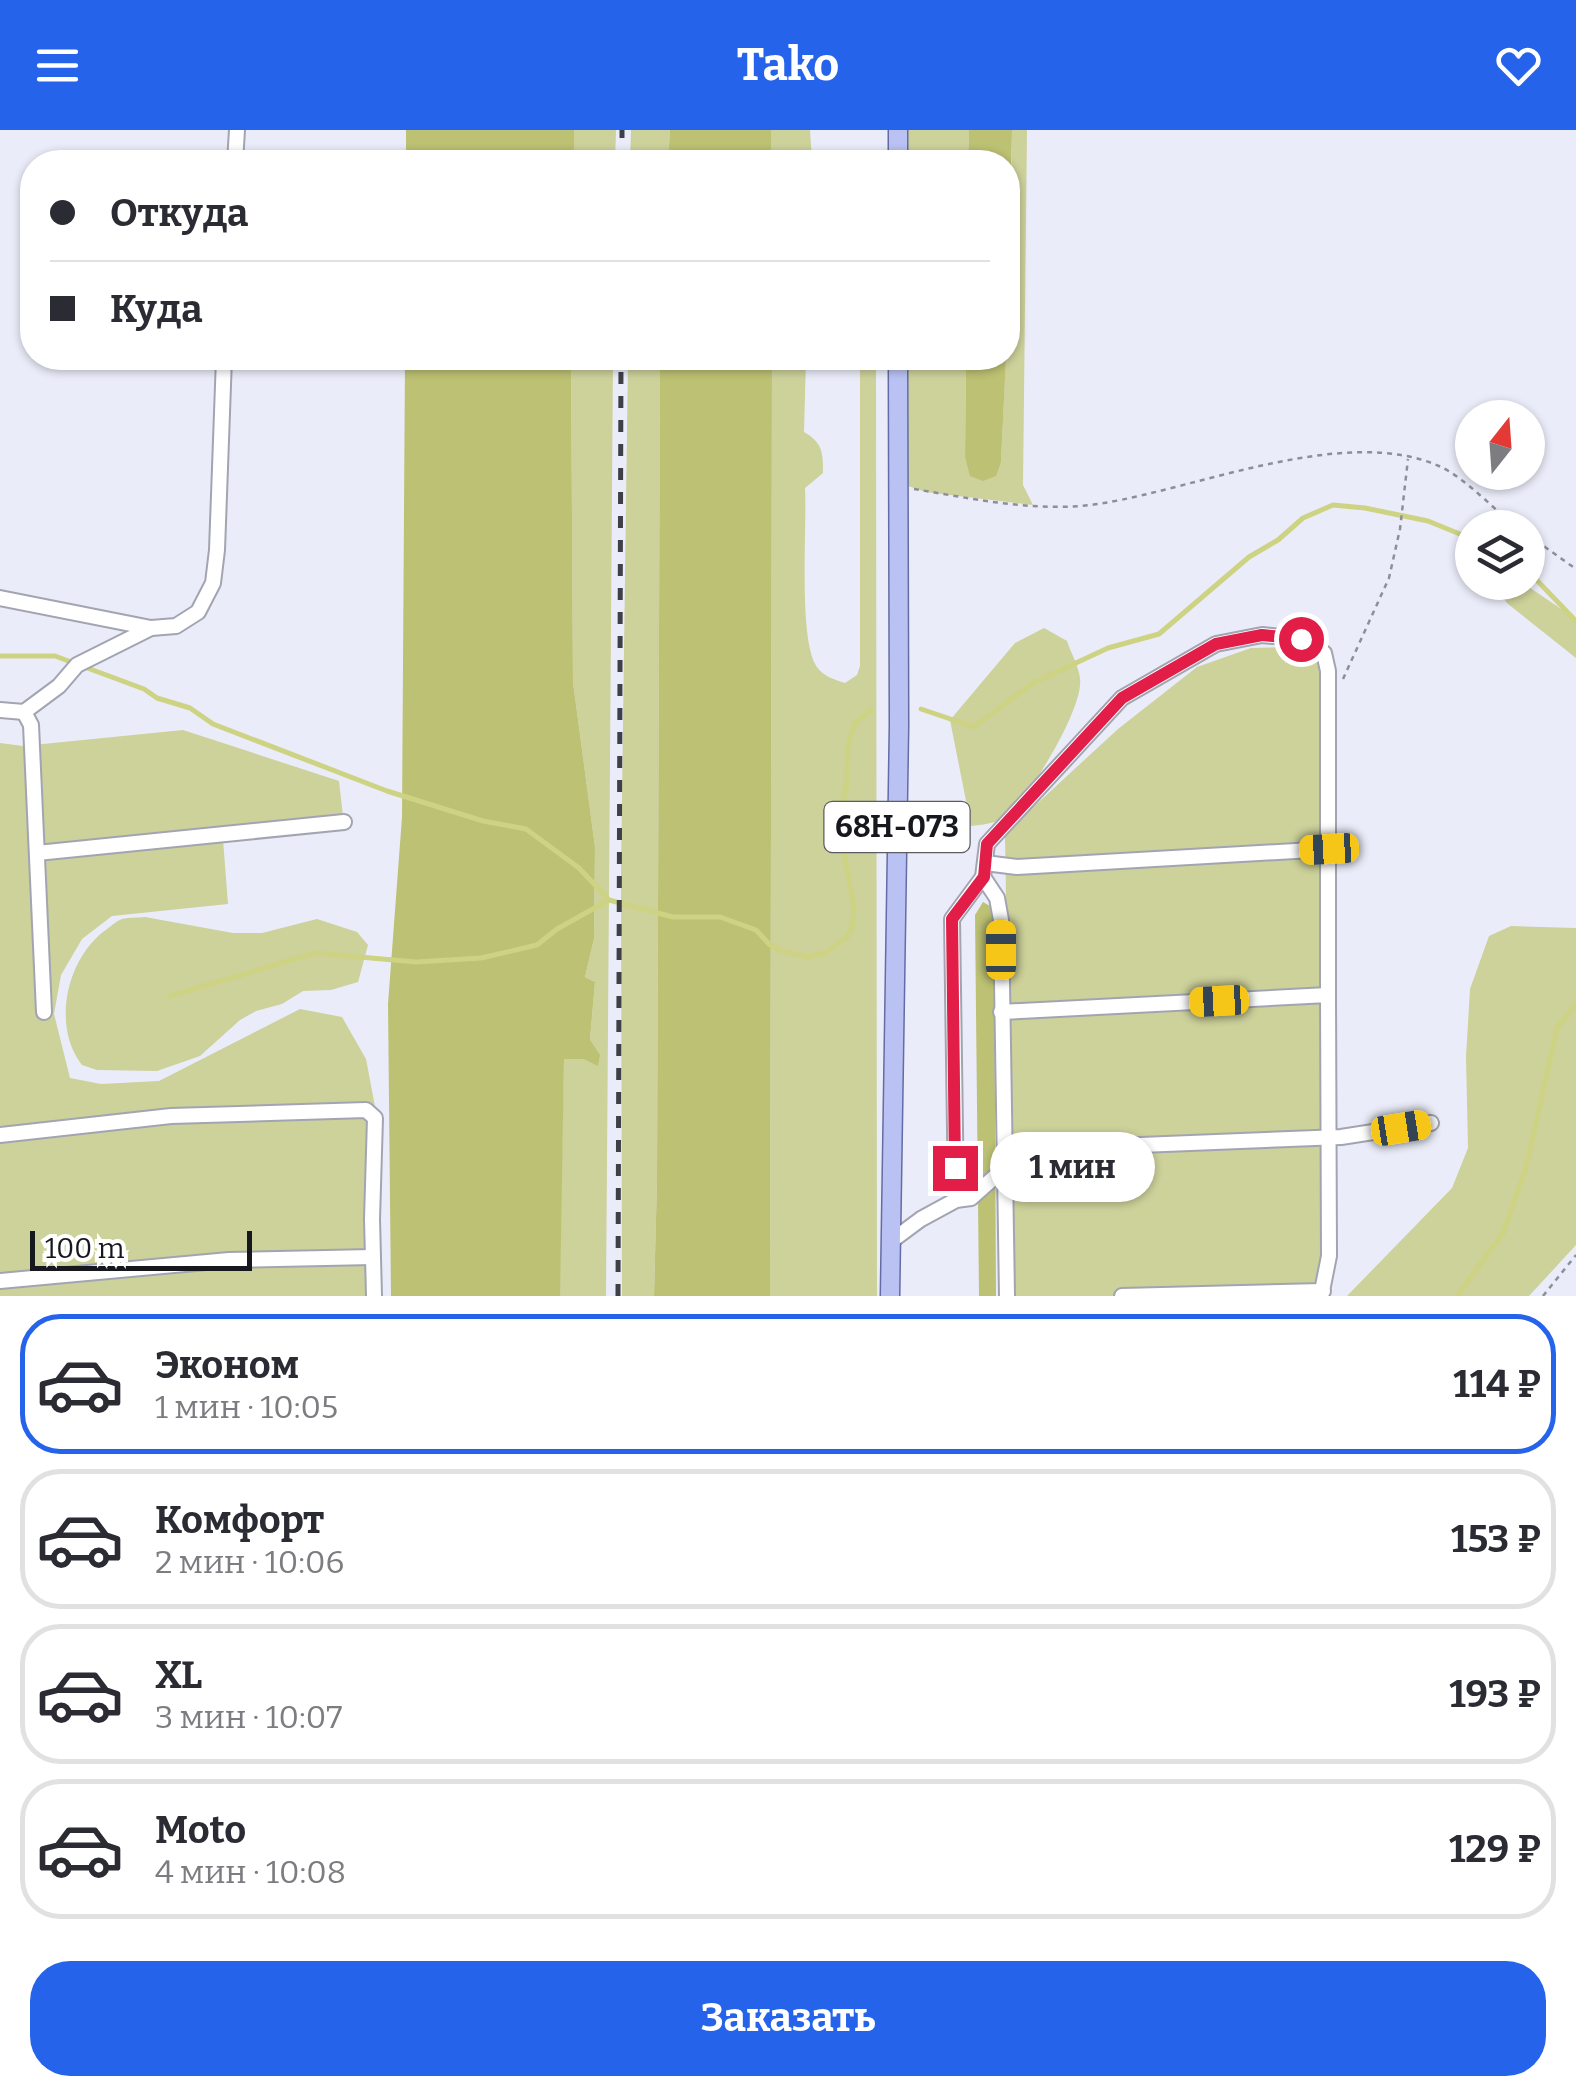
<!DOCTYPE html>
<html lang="ru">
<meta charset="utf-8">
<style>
body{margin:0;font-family:Bitter,serif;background:#f7f7f7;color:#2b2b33;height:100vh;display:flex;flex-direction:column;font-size:38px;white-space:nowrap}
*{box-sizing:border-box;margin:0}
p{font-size:32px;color:#7c7c81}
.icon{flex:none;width:55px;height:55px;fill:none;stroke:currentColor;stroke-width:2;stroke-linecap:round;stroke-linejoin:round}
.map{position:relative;height:1166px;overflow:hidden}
.sheet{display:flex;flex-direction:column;background:#fff;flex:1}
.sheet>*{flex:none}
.top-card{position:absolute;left:20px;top:20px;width:1000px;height:220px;border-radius:40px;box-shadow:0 2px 8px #0004;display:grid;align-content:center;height:220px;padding:0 30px;background:#fff}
.needle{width:65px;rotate:17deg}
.tools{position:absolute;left:1455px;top:270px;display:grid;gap:20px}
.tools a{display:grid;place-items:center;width:90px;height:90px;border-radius:50%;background:#fff;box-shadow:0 2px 8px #0004;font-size:50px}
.scale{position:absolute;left:30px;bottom:25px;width:222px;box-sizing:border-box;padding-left:10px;border:5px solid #17181d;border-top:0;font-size:28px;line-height:35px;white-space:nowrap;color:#17181d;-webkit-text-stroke:8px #fff;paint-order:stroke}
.end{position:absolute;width:45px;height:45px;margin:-22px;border:12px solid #e11d48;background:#fff;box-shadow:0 0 0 5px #fff}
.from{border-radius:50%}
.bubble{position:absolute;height:70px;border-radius:35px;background:#fff;box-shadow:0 2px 8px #0004;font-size:32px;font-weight:700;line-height:70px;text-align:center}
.car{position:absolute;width:30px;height:60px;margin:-30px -15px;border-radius:12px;box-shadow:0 0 8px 2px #0007;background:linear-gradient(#f5c518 24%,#345 0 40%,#f5c518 0 76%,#345 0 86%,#f5c518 0)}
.top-card b{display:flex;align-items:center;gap:35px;height:95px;font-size:38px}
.top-card b+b{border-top:2px solid #e1e1e2}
.top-card i{width:25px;height:25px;background:#2b2b33}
ul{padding:18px 0 0;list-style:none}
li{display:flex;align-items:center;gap:30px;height:140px;margin:0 20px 15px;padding:0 10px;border:5px solid #e1e1e2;border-radius:40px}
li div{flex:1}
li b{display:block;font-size:38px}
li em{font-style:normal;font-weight:700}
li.on{border-color:#2563eb}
li>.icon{width:90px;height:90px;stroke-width:1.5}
.cta{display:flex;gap:20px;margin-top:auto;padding:20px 30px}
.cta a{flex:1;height:115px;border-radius:40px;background:#2563eb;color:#fff;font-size:40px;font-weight:700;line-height:115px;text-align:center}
header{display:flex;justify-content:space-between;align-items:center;height:130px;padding:0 30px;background:#2563eb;color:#fff;font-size:45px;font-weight:700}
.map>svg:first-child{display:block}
.green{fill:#cdd19a}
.forest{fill:#bdc173}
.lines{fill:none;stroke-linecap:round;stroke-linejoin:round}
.stream{stroke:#cdd383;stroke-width:5}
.minor-casing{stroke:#a2a5b1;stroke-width:18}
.major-casing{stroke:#636ca4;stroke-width:21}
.path{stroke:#8d8f98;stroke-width:2.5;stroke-dasharray:5 5;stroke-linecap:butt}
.minor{stroke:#fff;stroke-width:14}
.major{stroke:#bac2f4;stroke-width:18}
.rail{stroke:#3f4047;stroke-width:5;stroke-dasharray:12 12;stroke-linecap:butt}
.route{stroke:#e11d48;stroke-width:12}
.labels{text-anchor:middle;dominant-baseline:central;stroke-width:8;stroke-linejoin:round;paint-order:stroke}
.shield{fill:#fff;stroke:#5d5d61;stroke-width:2.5}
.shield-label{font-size:30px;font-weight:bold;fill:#17181d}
</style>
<header><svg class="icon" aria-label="menu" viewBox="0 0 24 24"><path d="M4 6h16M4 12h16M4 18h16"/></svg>Tako<svg class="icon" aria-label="heart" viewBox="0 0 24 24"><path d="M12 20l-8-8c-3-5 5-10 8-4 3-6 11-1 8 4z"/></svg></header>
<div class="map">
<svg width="1576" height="1166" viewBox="0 0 1576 1166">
<rect width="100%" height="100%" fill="#eaedf9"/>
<g class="green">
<polygon points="574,0 616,0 615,32 574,32"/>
<polygon points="631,0 670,0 668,32 630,32"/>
<polygon points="771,0 810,0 812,32 771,32"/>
<polygon points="906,0 969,0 968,32 906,32"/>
<polygon points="1012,0 1027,0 1023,355 1033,375 926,362 908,356 905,345 905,228 966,228 965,327 971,346 1001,332 1011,118"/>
<polygon points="571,228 613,228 606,1166 560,1166 559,1152 564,928 584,929 590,910 595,852 585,847 594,809 595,717 573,552"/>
<polygon points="628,228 660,228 657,1050 654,1166 622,1166 621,742"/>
<path d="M772 228H806L804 302C823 313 823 323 823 343L805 358C807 401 799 496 814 532 820 545 832 549 845 553L857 545 860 536V228H876L877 1166H770Z"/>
<polygon points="1491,453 1523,453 1576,489 1576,528 1508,474"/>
<path d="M1044 498 1067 511C1071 524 1082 541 1080 555 1078 587 1024 680 995 692 988 694 979 695 971 696L950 590 1015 513Z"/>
<polygon points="1298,517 1316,522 1322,534 1323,1137 1314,1166 1012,1166 1005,703 1118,599 1197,537 1251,518"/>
<polygon points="183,600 339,651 343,686 222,697 228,774 112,786 82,809 61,845 54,884 70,948 101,954 159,951 300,879 342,887 366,929 377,987 374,1166 0,1166 0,613 23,616"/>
<path d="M145 787 233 803H262L317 789 357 802 368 815 358 852 331 860 303 861 282 874 256 881 240 890 200 926 157 941 97 940 82 935C52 897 66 831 103 802 109 798 116 791 122 789 129 787 139 788 145 787Z"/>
<polygon points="1511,796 1576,798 1576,1115 1529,1166 1347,1166 1452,1058 1468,1018 1466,927 1470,859 1489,806"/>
</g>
<g class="forest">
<rect x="406" y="0" width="168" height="32"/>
<polygon points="670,0 771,0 771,32 668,32"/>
<polygon points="969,0 1012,0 1008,197 1008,32 968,32"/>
<polygon points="405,228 571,228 573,552 595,717 594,809 585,847 595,852 590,910 600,925 598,936 584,929 564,929 560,1166 391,1166 388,874 402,687"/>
<polygon points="660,228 772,228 770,1166 654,1166 657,1050"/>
<polygon points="966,228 1006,228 1001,332 996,346 983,351 970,346 965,327"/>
<polygon points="983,772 990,776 994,791 996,1166 979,1166 975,785"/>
</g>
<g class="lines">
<g class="stream">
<polyline points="1528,441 1576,491"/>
<polyline points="0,526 55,526 144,559 157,568 190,578 213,594 387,661 483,691 526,699 579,738 609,770 673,787 720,787 756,800 769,814 779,820 807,827 825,823 847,807 852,798 854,778 843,716 844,664 847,654 848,613 855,593 871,580"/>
<polyline points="921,579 974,597 1033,553 1108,518 1159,504 1249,427 1278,410 1303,388 1333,375 1365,378 1428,391 1472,409"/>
<polyline points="170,866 315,823 416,832 481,828 537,815 557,799 609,770"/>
<polyline points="1457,1166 1503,1103 1526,1038 1557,898 1576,874"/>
</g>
<g class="minor-casing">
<g id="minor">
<polyline points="235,32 237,0"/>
<polyline points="0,468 151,498 176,496 198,482 213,453 217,420 224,228"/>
<polyline points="0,580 24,582 59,556 77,535 151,498"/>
<polyline points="24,582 31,595 44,882"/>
<polyline points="37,723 344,692"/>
<polyline points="985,733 1017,737 1329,719"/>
<polyline points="983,747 997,768 1001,790 1007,1166"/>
<polyline points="1001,882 1328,865 1329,1126 1321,1166"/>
<polyline points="0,1005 171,986 366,980 375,988 372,1089 374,1166"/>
<polyline points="956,1070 952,789 983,747 987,714 1122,568 1216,514 1262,505 1301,509 1324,523 1328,541 1328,865"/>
<polyline points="890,1112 921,1089 956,1070 971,1068 1017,1027 1040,1019 1341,1007 1431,993"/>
<polyline points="0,1151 229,1130 373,1127"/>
<polyline points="1122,1166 1323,1161"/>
</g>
</g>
<g class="major-casing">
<g id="major">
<polyline points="898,32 898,0"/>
<polyline points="890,1166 899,596 898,228"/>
</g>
</g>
<g class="path">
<path d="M914 359C975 369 1042 384 1104 373 1201 357 1346 295 1439 336 1464 347 1495 380 1517 398"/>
<polyline points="1528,405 1576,439"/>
<polyline points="1343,549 1389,448 1400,399 1408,329"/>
<polyline points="1543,1166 1576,1125"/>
</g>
<use href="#minor" class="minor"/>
<use href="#major" class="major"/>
<g class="rail">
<polyline points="622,32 622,0"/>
<polyline points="618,1166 621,228"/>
</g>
</g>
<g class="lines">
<polyline class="route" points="955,1038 952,789 984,747 987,714 1122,568 1216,514 1262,505 1301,509"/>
</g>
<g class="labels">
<rect class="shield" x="824.5" y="672" width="145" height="50" rx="8"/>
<g class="shield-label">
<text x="897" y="697">68Н-073</text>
</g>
</g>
</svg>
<div class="tools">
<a><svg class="needle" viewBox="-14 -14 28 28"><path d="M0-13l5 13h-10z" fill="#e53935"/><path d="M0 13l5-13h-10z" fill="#7c7c81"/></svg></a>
<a><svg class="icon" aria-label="layers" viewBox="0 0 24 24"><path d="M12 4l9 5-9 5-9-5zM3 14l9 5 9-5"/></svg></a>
</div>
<div class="scale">100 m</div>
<i class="end from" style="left:1301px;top:509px"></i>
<i class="end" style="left:955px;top:1038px"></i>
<div class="bubble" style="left:990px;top:1002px;width:165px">1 мин</div>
<i class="car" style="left:1329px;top:719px;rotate:267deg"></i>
<i class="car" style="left:1001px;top:820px;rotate:0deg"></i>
<i class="car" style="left:1219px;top:871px;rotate:267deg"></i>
<i class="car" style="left:1401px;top:998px;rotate:81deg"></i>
<div class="top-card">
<b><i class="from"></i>Откуда</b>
<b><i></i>Куда</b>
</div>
</div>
<section class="sheet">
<ul>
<li class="on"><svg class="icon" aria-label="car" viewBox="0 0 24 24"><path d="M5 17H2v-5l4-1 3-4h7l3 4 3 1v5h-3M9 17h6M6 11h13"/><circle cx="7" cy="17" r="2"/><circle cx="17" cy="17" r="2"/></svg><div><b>Эконом</b><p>1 мин · 10:05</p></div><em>114 ₽</em></li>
<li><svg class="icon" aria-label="car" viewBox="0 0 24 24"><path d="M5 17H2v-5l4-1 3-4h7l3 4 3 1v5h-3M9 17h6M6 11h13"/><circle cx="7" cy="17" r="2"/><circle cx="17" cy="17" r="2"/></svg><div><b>Комфорт</b><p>2 мин · 10:06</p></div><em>153 ₽</em></li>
<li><svg class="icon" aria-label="car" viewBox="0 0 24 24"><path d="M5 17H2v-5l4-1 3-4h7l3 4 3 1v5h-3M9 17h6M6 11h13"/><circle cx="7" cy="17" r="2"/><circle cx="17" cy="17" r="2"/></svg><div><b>XL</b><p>3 мин · 10:07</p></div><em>193 ₽</em></li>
<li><svg class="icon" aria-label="car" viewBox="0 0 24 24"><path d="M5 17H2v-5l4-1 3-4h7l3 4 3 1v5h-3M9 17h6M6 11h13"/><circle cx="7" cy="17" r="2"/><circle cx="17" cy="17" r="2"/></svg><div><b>Moto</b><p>4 мин · 10:08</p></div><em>129 ₽</em></li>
</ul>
<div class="cta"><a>Заказать</a></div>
</section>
